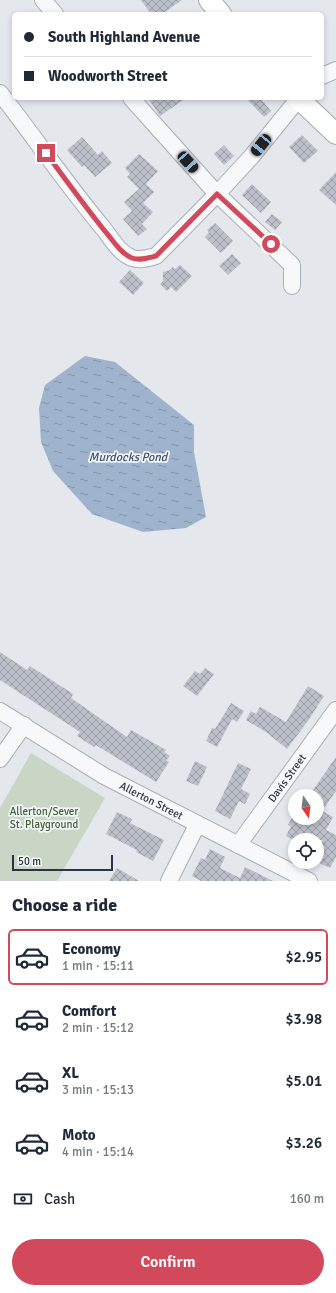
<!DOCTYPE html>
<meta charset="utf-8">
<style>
body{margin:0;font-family:Signika,sans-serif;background:#f6f6f7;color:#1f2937;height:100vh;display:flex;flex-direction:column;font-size:15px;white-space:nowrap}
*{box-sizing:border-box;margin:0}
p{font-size:13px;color:#747a83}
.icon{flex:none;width:22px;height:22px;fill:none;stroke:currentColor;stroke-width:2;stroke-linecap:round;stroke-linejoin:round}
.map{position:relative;height:881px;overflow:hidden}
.details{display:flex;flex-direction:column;background:#fff;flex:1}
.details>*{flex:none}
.guide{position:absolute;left:12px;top:12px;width:312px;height:88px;border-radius:6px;box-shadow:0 2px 6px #0003;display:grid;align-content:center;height:88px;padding:0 12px;background:#fff}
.needle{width:26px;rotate:166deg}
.tools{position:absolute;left:288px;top:789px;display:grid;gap:8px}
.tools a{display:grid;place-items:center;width:36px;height:36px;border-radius:50%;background:#fff;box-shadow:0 2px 6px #0003;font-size:20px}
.scale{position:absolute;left:12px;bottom:10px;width:101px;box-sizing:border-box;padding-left:4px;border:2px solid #2b3445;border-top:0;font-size:11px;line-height:14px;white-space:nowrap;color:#2b3445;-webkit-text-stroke:3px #f4f6f9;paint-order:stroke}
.end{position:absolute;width:18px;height:18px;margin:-9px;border:5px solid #d1495b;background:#fff;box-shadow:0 0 0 2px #fff}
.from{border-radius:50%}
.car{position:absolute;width:12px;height:24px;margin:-12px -6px;border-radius:5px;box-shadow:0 0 3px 1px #0007;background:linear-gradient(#222 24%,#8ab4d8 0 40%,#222 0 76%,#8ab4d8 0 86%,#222 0)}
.guide b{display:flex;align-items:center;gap:14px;height:38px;font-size:15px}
.guide b+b{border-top:1px solid #e0e1e3}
.guide i{width:10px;height:10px;background:#1f2937}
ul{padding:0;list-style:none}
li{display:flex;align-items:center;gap:12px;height:56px;margin:0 8px 6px;padding:0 4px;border:2px solid transparent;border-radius:6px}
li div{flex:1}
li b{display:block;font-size:15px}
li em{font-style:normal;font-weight:600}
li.current{border-color:#d1495b}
li>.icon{width:36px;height:36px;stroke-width:1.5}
h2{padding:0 12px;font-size:18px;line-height:48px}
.pay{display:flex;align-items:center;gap:10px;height:44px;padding:0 12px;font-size:15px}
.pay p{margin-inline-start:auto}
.button{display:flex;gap:8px;margin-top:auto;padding:8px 12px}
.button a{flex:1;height:46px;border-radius:24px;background:#d1495b;color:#fff;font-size:16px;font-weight:600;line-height:46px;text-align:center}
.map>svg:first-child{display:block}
.park{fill:#c9d6c5}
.water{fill:url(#water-ripples)}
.building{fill:url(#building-cross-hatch)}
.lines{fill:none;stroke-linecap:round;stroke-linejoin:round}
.minor-casing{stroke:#a9aeb7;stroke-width:18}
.major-casing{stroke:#a3abb8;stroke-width:22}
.minor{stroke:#f7f8fa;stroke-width:16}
.major{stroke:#fff;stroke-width:20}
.route{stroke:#d1495b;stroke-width:5}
.labels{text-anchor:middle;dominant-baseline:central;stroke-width:3.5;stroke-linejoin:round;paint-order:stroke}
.street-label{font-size:11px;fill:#2b3445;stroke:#f4f6f9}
.park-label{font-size:11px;fill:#3f6138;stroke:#f4f6f9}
.water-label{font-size:12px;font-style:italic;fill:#34527a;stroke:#f4f6f9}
</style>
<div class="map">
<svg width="336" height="881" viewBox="0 0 336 881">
<defs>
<pattern id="water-ripples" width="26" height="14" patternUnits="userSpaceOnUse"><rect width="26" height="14" fill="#9fb4cc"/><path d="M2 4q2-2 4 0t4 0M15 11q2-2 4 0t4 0" fill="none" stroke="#8293a7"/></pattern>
<pattern id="building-cross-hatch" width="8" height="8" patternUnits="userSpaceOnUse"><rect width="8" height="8" fill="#bbc0ca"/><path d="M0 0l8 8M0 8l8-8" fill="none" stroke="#989da6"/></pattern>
</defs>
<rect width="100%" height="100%" fill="#e4e7ec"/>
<polygon class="park" points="31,753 105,798 57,881 0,881 0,808"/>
<polygon class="water" points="85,356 115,362 194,425 194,452 206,517 186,528 143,532 92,514 53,471 41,442 39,408 45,385"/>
<g class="building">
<polygon points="141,0 182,0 162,14 151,14"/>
<polygon points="148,98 186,98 160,116"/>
<polygon points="246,98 260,98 271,111 264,117"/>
<polygon points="302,135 318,151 304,163 289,147"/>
<polygon points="82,137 98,155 102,151 112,163 95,177 84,165 82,167 67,150"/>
<polygon points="224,145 234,156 224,165 214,154"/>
<polygon points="139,154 158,171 146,184 154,192 143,203 153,212 142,224 147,229 138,236 123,219 132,211 124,202 139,189 127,177 130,174 125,168"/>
<polygon points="336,172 336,205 319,190"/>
<polygon points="252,184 271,202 261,213 242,195"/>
<polygon points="272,214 282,222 275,230 265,222"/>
<polygon points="215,223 233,241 221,253 205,237 209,232 207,230"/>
<polygon points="232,254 241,263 228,275 219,266"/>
<polygon points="180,265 192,276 176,292 171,287 167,291 160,284 163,281 163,272 170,270 173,267 175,269"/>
<polygon points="130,270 144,283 133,295 119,282"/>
<polygon points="0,652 27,670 30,666 73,694 71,698 127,737 131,730 166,750 164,752 170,756 166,761 169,762 156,782 96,745 94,747 77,736 80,732 0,680"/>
<polygon points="205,668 214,674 197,696 183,686 195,671 200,674"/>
<polygon points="308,686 324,696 310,718 287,749 266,732 246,720 251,711 256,714 260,707 286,722"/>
<polygon points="231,703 244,711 237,722 232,719 217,747 206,741 212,728 215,729"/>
<polygon points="336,757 336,791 322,811 333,817 326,830 336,835 336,857 330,868 317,862 317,853 323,840 293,840 286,836 291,826 288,825 294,814 295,815 295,818 317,818 317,796 311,793"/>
<polygon points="195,761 207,767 198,786 186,781"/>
<polygon points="238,763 251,769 241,789 250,794 245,804 239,801 230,819 215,811"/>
<polygon points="117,812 132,819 130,823 164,840 153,861 136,852 137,850 106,834"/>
<polygon points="210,849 225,857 220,868 240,878 245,867 273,881 201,881 192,876 201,858 205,860"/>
<polygon points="117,868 139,881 109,881"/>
</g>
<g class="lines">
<g class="minor-casing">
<g id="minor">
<polyline points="43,0 55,14"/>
<polyline points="322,76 336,70"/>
<path d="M0 93C35 138 67 185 103 228 111 238 119 253 132 258 141 261 148 258 156 256L217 194 252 156 299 98"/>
<polyline points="131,98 217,194 292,265 292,286"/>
<path id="s1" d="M0 711 104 776 309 881"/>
<polyline points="0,759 24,725"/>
<path id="s2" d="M238 845 336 710"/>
<polyline points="169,881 197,825"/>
</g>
</g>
<g class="major-casing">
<g id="major">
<polyline points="209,0 221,14"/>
<polyline points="298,98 336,134"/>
</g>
</g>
<use href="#minor" class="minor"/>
<use href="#major" class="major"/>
</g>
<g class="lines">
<path class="route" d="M46 153C65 179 84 205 104 230 112 239 120 253 132 258 140 261 148 258 156 256L217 194 271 244"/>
</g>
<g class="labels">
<g class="street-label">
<text stroke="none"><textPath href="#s2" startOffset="83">Davis Street</textPath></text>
<text stroke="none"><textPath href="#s1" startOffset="176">Allerton Street</textPath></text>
</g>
<g class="park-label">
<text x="44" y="811">Allerton/Sever<tspan x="44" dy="13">St. Playground</tspan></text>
</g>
<g class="water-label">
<text x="128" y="457">Murdocks Pond</text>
</g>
</g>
</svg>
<div class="tools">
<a><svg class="needle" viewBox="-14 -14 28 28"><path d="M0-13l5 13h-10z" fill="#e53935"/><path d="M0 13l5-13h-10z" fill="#747a83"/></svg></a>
<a><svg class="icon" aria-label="locate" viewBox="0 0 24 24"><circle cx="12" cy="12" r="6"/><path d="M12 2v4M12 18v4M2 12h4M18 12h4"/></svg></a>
</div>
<div class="scale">50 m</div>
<i class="end from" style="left:271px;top:244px"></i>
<i class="end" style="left:46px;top:153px"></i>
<i class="car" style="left:261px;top:145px;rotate:219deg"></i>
<i class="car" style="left:188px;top:162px;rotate:138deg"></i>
<div class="guide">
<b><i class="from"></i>South Highland Avenue</b>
<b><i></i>Woodworth Street</b>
</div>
</div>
<section class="details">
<h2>Choose a ride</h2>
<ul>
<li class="current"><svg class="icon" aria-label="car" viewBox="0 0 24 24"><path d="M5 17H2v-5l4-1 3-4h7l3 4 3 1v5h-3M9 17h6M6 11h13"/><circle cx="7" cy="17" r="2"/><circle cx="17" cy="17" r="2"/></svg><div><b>Economy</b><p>1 min · 15:11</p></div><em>$2.95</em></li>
<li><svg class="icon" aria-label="car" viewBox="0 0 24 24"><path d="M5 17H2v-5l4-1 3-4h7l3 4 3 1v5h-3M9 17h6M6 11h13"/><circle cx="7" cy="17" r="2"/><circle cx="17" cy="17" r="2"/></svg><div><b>Comfort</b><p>2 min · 15:12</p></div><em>$3.98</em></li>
<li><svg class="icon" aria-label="car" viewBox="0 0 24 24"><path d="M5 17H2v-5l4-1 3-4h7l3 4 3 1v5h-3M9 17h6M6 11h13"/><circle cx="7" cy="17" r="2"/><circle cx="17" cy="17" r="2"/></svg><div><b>XL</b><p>3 min · 15:13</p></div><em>$5.01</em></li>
<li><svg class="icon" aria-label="car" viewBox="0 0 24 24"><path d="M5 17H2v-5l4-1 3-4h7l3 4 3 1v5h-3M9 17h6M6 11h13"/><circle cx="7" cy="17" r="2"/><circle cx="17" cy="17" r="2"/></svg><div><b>Moto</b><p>4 min · 15:14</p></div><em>$3.26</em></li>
</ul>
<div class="pay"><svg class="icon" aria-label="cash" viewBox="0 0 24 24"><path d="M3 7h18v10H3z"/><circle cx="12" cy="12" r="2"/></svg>Cash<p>160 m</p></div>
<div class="button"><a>Confirm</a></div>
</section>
